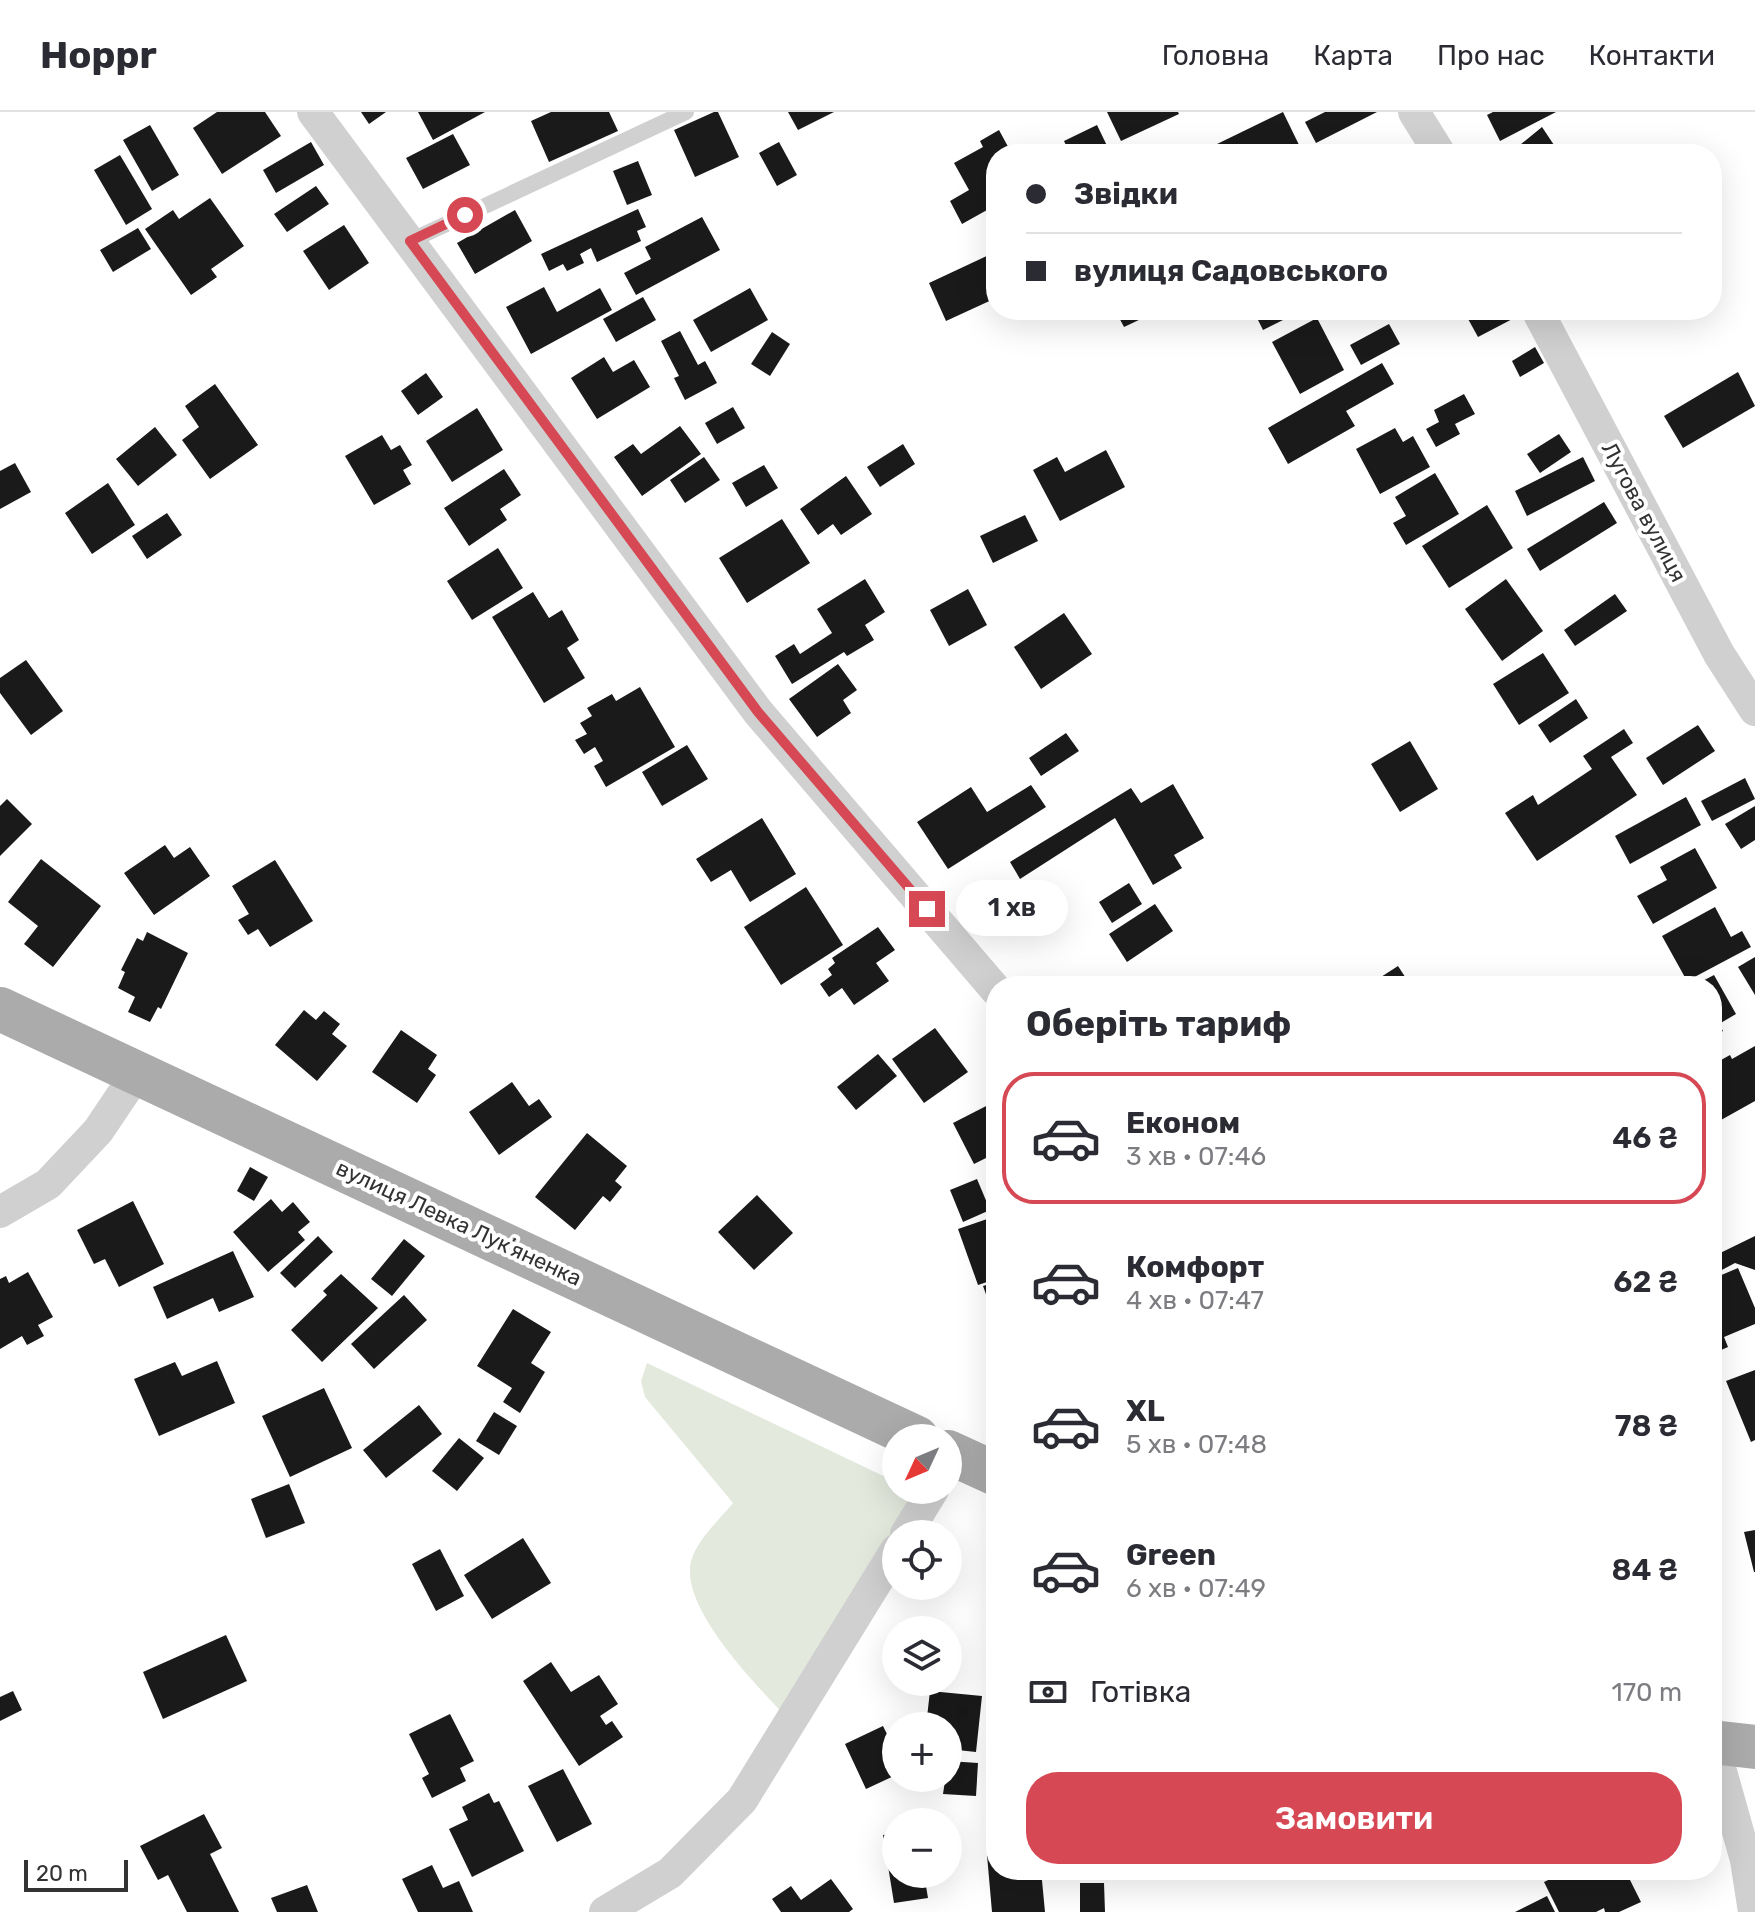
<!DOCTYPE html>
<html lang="uk">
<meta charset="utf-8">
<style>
body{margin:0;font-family:Rubik,sans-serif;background:#f7f7f7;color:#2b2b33;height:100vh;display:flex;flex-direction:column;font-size:30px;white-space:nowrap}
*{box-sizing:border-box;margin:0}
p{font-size:26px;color:#7c7c81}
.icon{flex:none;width:44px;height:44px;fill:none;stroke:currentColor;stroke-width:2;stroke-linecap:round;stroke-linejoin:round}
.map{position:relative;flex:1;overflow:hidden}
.panel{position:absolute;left:986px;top:864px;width:736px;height:904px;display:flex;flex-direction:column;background:#fff;border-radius:32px;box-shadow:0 8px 32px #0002}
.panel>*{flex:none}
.banner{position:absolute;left:986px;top:32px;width:736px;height:176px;border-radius:32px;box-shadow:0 8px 32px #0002;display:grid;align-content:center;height:176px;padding:0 40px;background:#fff}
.needle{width:52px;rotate:226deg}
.tools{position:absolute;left:882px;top:1312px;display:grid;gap:16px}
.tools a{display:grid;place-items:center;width:80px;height:80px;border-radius:50%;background:#fff;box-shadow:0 8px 32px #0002;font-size:40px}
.scale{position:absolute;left:24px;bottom:20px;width:104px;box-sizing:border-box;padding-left:8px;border:4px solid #333;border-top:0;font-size:22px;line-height:28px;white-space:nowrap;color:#333;-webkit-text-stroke:6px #fff;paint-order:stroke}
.end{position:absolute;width:36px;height:36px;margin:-18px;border:10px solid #d64853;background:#fff;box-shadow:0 0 0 4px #fff}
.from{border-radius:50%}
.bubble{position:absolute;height:56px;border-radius:28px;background:#fff;box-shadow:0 8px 32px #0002;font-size:26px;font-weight:600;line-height:56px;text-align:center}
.banner b{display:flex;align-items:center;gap:28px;height:76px;font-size:30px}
.banner b+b{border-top:2px solid #e1e1e2}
.banner i{width:20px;height:20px;background:#2b2b33}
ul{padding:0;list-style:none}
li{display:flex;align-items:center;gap:24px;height:132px;margin:0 16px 12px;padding:0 24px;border:4px solid transparent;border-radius:32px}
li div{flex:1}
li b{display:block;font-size:30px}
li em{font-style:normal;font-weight:600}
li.current{border-color:#d64853}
li>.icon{width:72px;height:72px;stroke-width:1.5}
h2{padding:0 40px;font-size:36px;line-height:96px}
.pay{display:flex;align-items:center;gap:20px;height:88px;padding:0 40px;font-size:30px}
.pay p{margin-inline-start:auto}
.action{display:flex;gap:16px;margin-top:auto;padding:16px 40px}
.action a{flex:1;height:92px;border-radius:32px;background:#d64853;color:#fff;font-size:32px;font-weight:600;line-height:92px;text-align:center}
header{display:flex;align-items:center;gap:48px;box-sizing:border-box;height:112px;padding:0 40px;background:#fff;border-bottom:2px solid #e1e1e2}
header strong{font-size:38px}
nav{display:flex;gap:44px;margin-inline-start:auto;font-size:28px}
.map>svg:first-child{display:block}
.green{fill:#e3e9dd}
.building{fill:#1a1a1a}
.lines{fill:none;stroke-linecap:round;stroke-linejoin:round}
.lane{stroke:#d0d0d0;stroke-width:16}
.street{stroke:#d0d0d0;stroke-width:32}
.primary{stroke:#ababab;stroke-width:44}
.route{stroke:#d64853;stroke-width:10}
.labels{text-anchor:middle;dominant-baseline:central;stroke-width:8;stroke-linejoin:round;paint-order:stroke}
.street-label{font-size:22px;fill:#333;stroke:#fff}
</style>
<header>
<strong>Hoppr</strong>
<nav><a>Головна</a><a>Карта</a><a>Про нас</a><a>Контакти</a></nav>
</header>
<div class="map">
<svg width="1755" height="1800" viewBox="0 0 1755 1800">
<rect width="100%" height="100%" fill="#fff"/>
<path class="green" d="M647 1251 896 1370V1378L921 1382 784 1603C755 1571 676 1492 692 1446 699 1426 720 1407 733 1391L645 1285 641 1269Z"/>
<g class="building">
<polygon points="217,0 265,0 281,24 222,62 193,16"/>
<polygon points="361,0 386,0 369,12"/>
<polygon points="418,0 485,0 433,28"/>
<polygon points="551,0 609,0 618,19 549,50 531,9"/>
<polygon points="714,0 718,0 739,45 695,65 674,18"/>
<polygon points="788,0 834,0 798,18"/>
<polygon points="1107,0 1178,0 1179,2 1121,29"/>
<polygon points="1283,0 1301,37 1291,42 1219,42 1215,33"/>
<polygon points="1325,0 1377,0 1316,31 1305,10"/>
<polygon points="1493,0 1556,0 1500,29 1487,3"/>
<polygon points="150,13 179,63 152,79 123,28"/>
<polygon points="1097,13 1111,42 1070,42 1064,29"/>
<polygon points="1542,15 1560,42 1509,42"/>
<polygon points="999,18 1012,42 996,42 996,93 962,112 950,89 969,78 954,51 983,35 980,29"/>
<polygon points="453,22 470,53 423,77 406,46"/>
<polygon points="311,30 324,53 276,81 263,58"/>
<polygon points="779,30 797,63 777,74 759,41"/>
<polygon points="120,43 152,97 126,113 94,58"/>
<polygon points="638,49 652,83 627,93 613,59"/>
<polygon points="316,74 329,92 287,120 274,102"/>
<polygon points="210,86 244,134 211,157 217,165 191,183 145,117 173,98 179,107"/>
<polygon points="638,97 646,115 637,119 641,129 597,150 591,136 580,142 584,151 567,159 563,152 549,159 541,142"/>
<polygon points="515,98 532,129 475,162 457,131"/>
<polygon points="702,105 720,138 636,183 624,161 651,147 645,135"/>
<polygon points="344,113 369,151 329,178 303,139"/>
<polygon points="138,116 151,137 113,160 100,138"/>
<polygon points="991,142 996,153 996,186 946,209 929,171"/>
<polygon points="544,175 557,200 600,176 612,198 531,242 506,195"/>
<polygon points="750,176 768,208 711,240 693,208"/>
<polygon points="643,185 656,208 616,230 603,207"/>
<polygon points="1115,198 1160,198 1124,215"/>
<polygon points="1253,198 1303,198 1263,218"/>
<polygon points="1481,198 1517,198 1520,203 1478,225 1467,205"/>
<polygon points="1317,206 1344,258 1300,282 1272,230"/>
<polygon points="1389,212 1400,232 1361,253 1350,233"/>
<polygon points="680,219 698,253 705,249 717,271 685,288 674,266 679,264 661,229"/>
<polygon points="772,220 790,232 770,264 751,252"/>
<polygon points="1535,235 1544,251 1520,265 1512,249"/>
<polygon points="604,245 613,260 634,248 650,275 597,307 571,266"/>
<polygon points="1382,251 1394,272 1346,299 1355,314 1288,352 1268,316"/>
<polygon points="1738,260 1755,294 1683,336 1664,304"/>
<polygon points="426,261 443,285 418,303 401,279"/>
<polygon points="215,272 258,333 210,367 182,328 199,315 185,294"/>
<polygon points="1464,282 1475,302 1455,312 1460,322 1436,335 1426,317 1439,310 1434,298"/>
<polygon points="733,295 745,316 717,332 705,311"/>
<polygon points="477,296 503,338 452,370 426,329"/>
<polygon points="680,314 701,342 642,384 614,345 633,332 641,342"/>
<polygon points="155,315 177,343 138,374 116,347"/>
<polygon points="1395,316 1403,330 1413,324 1430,355 1380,382 1356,337"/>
<polygon points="1559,322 1571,340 1540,361 1527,342"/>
<polygon points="382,323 391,338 400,333 412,353 403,358 411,372 374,393 345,344"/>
<polygon points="903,332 915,352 880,375 867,355"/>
<polygon points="1106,338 1125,375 1060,409 1033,358 1057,345 1065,360"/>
<polygon points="704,345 720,368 685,391 670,368"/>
<polygon points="1583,345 1595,369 1527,404 1515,379"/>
<polygon points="15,351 31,380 0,397 0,359"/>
<polygon points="764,353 778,376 746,395 732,371"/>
<polygon points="504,357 521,383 500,397 507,408 469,434 444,396"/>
<polygon points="1435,361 1459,402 1406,433 1393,411 1406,404 1395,385"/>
<polygon points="846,364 872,402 841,423 833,412 818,423 800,397"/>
<polygon points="108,371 135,413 92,442 65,401"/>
<polygon points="1604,390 1617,411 1540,459 1527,437"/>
<polygon points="1487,393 1513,436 1449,476 1422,434"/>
<polygon points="167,401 182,423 147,447 132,424"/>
<polygon points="1025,403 1038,429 993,451 980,424"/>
<polygon points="782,407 810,451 747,491 719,446"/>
<polygon points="498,436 523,476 472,508 447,469"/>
<polygon points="865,467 885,500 865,513 874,528 847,544 844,540 792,572 775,544 794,532 800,542 832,521 817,497"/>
<polygon points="1506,467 1543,519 1502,549 1465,497"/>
<polygon points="968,477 987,513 949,534 930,498"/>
<polygon points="533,480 549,506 562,498 579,528 567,536 585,566 544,591 492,505"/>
<polygon points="1615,482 1627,499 1575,534 1564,518"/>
<polygon points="1064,501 1092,542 1041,577 1014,535"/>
<polygon points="1543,541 1569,581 1519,613 1493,572"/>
<polygon points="26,548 63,599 31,623 0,581 0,566"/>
<polygon points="838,552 857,578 843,588 851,601 817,625 789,587"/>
<polygon points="640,575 675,635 606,675 594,654 603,649 595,635 584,642 575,628 587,622 580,611 592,604 587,596 612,582 616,589"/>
<polygon points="1576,587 1588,606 1550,631 1538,613"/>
<polygon points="1698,613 1715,639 1663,673 1646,646"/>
<polygon points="1624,617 1633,631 1611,645 1637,683 1537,749 1505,701 1533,683 1538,693 1592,657 1583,644"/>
<polygon points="1066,621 1079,639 1041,664 1029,646"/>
<polygon points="1410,629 1438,677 1400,700 1371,652"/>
<polygon points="687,633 708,667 662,694 642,660"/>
<polygon points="1745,666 1755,687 1712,709 1701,689"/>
<polygon points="1173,672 1204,726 1174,743 1182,756 1153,773 1115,706 1020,767 1010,750 1131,676 1141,691"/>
<polygon points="1031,673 1046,695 948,757 917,710 971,675 987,700"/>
<polygon points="1686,685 1701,713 1630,752 1615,724"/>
<polygon points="7,687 32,712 0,744 0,694"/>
<polygon points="1755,694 1755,728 1741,737 1725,712"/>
<polygon points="762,706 796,762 750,790 731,758 711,770 696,747"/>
<polygon points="165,733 174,746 190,735 210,764 154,803 124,761"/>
<polygon points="1695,736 1717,776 1653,812 1637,784 1667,768 1660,755"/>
<polygon points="41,747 101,794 53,855 24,832 38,814 8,790"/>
<polygon points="275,748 313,809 270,835 258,817 248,823 238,808 249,802 232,774"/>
<polygon points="1129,771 1142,792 1112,811 1099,790"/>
<polygon points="806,775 843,833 781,873 744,815"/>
<polygon points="1155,792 1173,819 1127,850 1109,822"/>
<polygon points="1715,795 1731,825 1742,819 1751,835 1687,869 1662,824"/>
<polygon points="878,815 895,838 876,851 889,869 854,893 842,876 829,885 820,872 832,863 828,857 835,851 832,846"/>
<polygon points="147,820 188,841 161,897 158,895 150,910 128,900 135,885 118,876 125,860 121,858 137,826 143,829"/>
<polygon points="1755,845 1755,883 1738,855"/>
<polygon points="1398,854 1411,874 1367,874"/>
<polygon points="1714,863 1736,902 1719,912 1723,919 1712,925 1712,874 1693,874"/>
<polygon points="304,898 316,908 324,899 340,912 332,922 347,934 317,969 275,933"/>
<polygon points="935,916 968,960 924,991 892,947"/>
<polygon points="401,918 437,943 428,957 436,963 417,991 372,960"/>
<polygon points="1755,934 1755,989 1721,1008 1712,991 1712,953 1730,943 1732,947"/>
<polygon points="878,942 897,964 856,998 837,975"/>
<polygon points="512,970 529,994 539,987 552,1005 499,1043 469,1000"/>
<polygon points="996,989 996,1041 974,1052 953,1011"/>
<polygon points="587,1021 627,1054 615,1069 622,1075 610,1090 603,1084 575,1118 535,1085"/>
<polygon points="250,1055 268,1065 254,1089 237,1079"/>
<polygon points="977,1067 990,1098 963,1110 950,1078"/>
<polygon points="757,1083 793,1121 754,1158 718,1120"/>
<polygon points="271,1087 282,1100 293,1090 310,1110 298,1120 305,1128 268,1160 233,1120"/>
<polygon points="133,1089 164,1152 119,1175 105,1147 94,1152 77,1118"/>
<polygon points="996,1104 996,1167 978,1173 958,1117"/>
<polygon points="318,1124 333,1140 295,1176 280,1161"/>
<polygon points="1755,1124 1755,1158 1735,1151 1718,1160 1712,1145"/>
<polygon points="404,1127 425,1144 392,1184 371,1167"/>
<polygon points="233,1139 254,1185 219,1200 213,1186 167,1207 153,1175"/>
<polygon points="1738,1156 1755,1196 1755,1212 1724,1225 1728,1235 1712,1242 1712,1167"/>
<polygon points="28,1160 53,1205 38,1213 44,1224 27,1233 22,1224 0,1237 0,1167 6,1164 9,1171"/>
<polygon points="341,1162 378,1196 322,1250 291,1218 327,1183 323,1179"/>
<polygon points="996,1170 996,1210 983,1174"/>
<polygon points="404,1183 427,1208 374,1257 351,1232"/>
<polygon points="513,1197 551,1220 531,1251 545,1260 520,1301 503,1290 512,1276 477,1254"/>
<polygon points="217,1249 235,1291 159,1324 134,1267 175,1250 182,1264"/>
<polygon points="1755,1258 1755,1328 1751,1330 1726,1269"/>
<polygon points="324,1276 352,1336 290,1365 262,1304"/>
<polygon points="419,1293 442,1322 386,1366 363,1338"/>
<polygon points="494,1300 517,1314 499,1343 476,1329"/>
<polygon points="459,1326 484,1346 457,1379 432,1359"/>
<polygon points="289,1372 305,1411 266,1426 251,1387"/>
<polygon points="1755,1418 1755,1460 1754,1460 1744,1420"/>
<polygon points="523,1426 551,1471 492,1507 464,1463"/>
<polygon points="440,1437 464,1484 436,1499 412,1452"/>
<polygon points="226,1523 247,1569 163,1607 143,1560"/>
<polygon points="551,1550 571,1580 599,1563 618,1592 600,1604 606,1613 612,1609 623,1625 579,1654 523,1569"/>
<polygon points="13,1579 22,1598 0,1609 0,1585"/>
<polygon points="930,1579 982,1584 976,1640 948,1637 948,1614 926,1614"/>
<polygon points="450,1602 474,1649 460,1656 466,1669 432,1686 422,1666 429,1662 409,1622"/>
<polygon points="883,1614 890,1628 896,1625 896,1663 866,1677 845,1632"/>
<polygon points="948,1649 978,1651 976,1684 943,1682"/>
<polygon points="563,1657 592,1712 557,1730 528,1674"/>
<polygon points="489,1681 494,1691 499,1689 524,1739 472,1765 449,1717 468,1708 462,1695"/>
<polygon points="204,1702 222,1736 210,1742 239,1800 187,1800 168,1763 158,1768 140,1734"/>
<polygon points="896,1721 896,1762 924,1762 928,1786 894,1791 883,1723"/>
<polygon points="996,1742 996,1758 1041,1758 1045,1800 992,1800 987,1743"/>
<polygon points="432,1753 443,1776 459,1769 473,1800 418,1800 402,1767"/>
<polygon points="1569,1758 1610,1758 1615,1768 1627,1762 1641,1790 1619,1800 1605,1800 1604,1796 1596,1800 1559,1800 1544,1770"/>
<polygon points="831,1767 853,1797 849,1800 781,1800 772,1787 791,1774 801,1788"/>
<polygon points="1080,1771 1104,1771 1105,1800 1080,1800"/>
<polygon points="307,1773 318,1800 277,1800 271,1786"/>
<polygon points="1547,1784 1555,1800 1515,1800"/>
</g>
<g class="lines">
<polyline class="lane" points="410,129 686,0"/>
<g class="street">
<polyline points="313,0 758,600 996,878"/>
<polyline points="1414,0 1440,42"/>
<polyline points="1537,198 1719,542 1755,598"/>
<polyline points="0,1100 48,1072 98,1019 137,961"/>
<polyline points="906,1422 933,1378"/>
<polyline points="1713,1631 1746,1748 1754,1800"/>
<polyline points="605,1800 670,1761 742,1688 896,1438"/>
</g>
<g class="primary">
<polyline points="0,897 917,1326"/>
<polyline points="948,1340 996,1362"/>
<polyline points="1712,1630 1755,1635"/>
</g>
</g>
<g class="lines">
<polyline class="route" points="465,103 410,129 758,600 927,797"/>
</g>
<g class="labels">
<g class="street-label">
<text transform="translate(1644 400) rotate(62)">Лугова вулиця</text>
<text transform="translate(459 1111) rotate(25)">вулиця Левка Лукʼяненка</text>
</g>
</g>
</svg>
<div class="tools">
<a><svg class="needle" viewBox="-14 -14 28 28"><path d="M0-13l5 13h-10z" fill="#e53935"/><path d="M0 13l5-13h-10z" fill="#7c7c81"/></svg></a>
<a><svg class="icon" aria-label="locate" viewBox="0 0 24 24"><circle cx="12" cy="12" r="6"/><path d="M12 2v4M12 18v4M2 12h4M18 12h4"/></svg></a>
<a><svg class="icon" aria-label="layers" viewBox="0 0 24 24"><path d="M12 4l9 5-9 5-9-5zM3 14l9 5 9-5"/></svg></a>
<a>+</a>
<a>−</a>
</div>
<div class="scale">20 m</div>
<i class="end from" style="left:465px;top:103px"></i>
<i class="end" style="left:927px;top:797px"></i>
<div class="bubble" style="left:956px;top:768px;width:112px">1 хв</div>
<div class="banner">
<b><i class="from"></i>Звідки</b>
<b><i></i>вулиця Садовського</b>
</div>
<section class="panel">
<h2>Оберіть тариф</h2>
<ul>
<li class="current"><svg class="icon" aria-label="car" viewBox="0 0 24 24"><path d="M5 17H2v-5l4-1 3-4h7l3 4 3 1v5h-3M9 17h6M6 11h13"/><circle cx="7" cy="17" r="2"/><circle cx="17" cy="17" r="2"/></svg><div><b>Економ</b><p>3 хв · 07:46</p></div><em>46 ₴</em></li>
<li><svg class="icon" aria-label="car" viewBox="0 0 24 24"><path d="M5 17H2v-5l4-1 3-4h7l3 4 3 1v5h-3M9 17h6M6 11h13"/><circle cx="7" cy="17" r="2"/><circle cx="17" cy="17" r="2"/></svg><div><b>Комфорт</b><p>4 хв · 07:47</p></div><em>62 ₴</em></li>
<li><svg class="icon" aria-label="car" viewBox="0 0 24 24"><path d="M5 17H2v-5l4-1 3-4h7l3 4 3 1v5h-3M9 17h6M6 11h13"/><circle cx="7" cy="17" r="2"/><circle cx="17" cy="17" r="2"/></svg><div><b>XL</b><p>5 хв · 07:48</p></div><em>78 ₴</em></li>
<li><svg class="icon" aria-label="car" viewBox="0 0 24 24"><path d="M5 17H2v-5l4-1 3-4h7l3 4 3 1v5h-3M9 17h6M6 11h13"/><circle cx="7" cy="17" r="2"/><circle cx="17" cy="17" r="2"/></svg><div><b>Green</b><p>6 хв · 07:49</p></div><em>84 ₴</em></li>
</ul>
<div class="pay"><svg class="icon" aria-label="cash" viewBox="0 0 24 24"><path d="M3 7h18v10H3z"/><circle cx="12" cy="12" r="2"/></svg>Готівка<p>170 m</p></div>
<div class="action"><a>Замовити</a></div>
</section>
</div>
